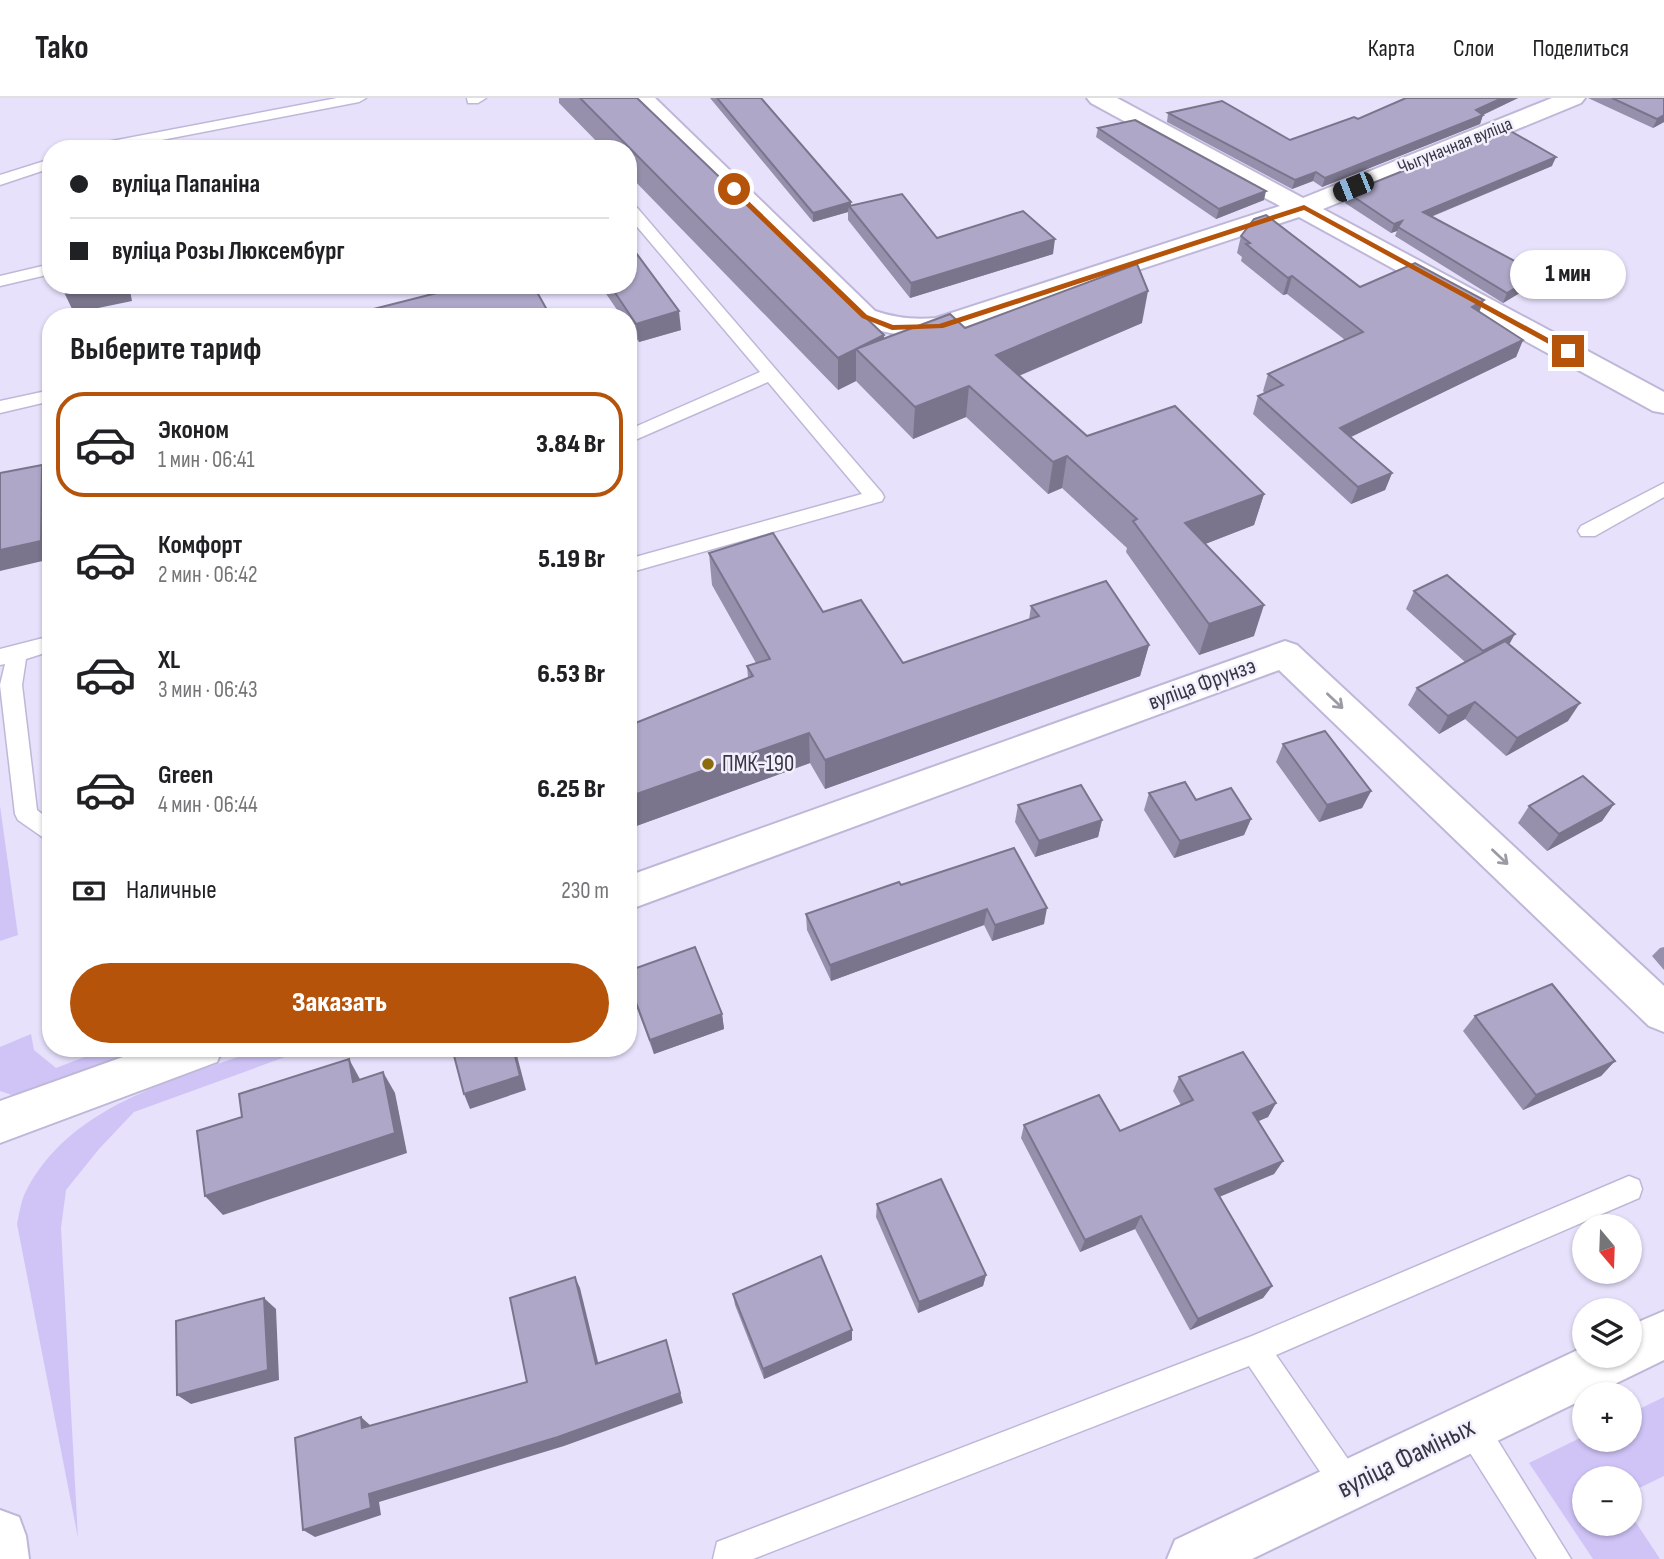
<!DOCTYPE html>
<html lang="ru">
<meta charset="utf-8">
<style>
body{margin:0;font-family:"Sofia Sans Condensed",sans-serif;background:#f2f2f2;color:#202124;height:100vh;display:flex;flex-direction:column;font-size:26px;white-space:nowrap}
*{box-sizing:border-box;margin:0}
p{font-size:23px;color:#757577}
.icon{flex:none;width:38px;height:38px;fill:none;stroke:currentColor;stroke-width:2;stroke-linecap:round;stroke-linejoin:round}
.map{position:relative;flex:1;overflow:hidden}
.details{position:absolute;left:42px;top:210px;width:595px;height:749px;display:flex;flex-direction:column;background:#fff;border-radius:28px;box-shadow:0 2px 5px #0004}
.details>*{flex:none}
.banner{position:absolute;left:42px;top:42px;width:595px;height:154px;border-radius:28px;box-shadow:0 2px 5px #0004;display:grid;align-content:center;height:154px;padding:0 28px;background:#fff}
.needle{width:46px;rotate:161deg}
.fabs{position:absolute;left:1572px;top:1116px;display:grid;gap:14px}
.fabs a{display:grid;place-items:center;width:70px;height:70px;border-radius:50%;background:#fff;box-shadow:0 2px 5px #0004;font-size:35px}
.end{position:absolute;width:32px;height:32px;margin:-16px;border:9px solid #b45309;background:#fff;box-shadow:0 0 0 4px #fff}
.from{border-radius:50%}
.bubble{position:absolute;height:49px;border-radius:24px;background:#fff;box-shadow:0 2px 5px #0004;font-size:23px;font-weight:800;line-height:49px;text-align:center}
.car{position:absolute;width:21px;height:42px;margin:-21px -10px;border-radius:9px;box-shadow:0 0 5px 2px #0007;background:linear-gradient(#222 24%,#8ab4d8 0 40%,#222 0 76%,#8ab4d8 0 86%,#222 0)}
.banner b{display:flex;align-items:center;gap:24px;height:66px;font-size:26px}
.banner b+b{border-top:2px solid #e0e0e0}
.banner i{width:18px;height:18px;background:#202124}
ul{padding:0;list-style:none}
li{display:flex;align-items:center;gap:21px;height:105px;margin:0 14px 10px;padding:0 14px;border:4px solid transparent;border-radius:28px}
li div{flex:1}
li b{display:block;font-size:26px}
li em{font-style:normal;font-weight:800}
li.selected{border-color:#b45309}
li>.icon{width:63px;height:63px;stroke-width:1.5}
h2{padding:0 28px;font-size:32px;line-height:84px}
.pay{display:flex;align-items:center;gap:18px;height:77px;padding:0 28px;font-size:26px}
.pay p{margin-inline-start:auto}
.cta{display:flex;gap:14px;margin-top:auto;padding:14px 28px}
.cta a{flex:1;height:80px;border-radius:42px;background:#b45309;color:#fff;font-size:28px;font-weight:800;line-height:80px;text-align:center}
header{display:flex;align-items:center;gap:42px;box-sizing:border-box;height:98px;padding:0 35px;background:#fff;border-bottom:2px solid #e0e0e0}
header strong{font-size:33px}
nav{display:flex;gap:38px;margin-inline-start:auto;font-size:24px}
.map>svg:first-child{display:block}
.green{fill:#d0c4f7}
.lines{fill:none;stroke-linecap:round;stroke-linejoin:round}
.lane-casing{stroke:#bfb7d8;stroke-width:3}
.street-casing{stroke:#bfb7d8;stroke-width:4}
.secondary-casing{stroke:#bfb7d8;stroke-width:4}
.lane{fill:#fff;fill-rule:evenodd}
.street{fill:#fff;fill-rule:evenodd}
.secondary{fill:#fff;fill-rule:evenodd}
.wall{fill:#9690ac}
.shaded-wall{fill:#7a758c}
.building{fill:#afa7c8;stroke:#7a758c;stroke-width:2}
.oneway{stroke:#9c9aa2}
.route{fill:#b45309}
.poi-dot{fill:#8c6b0c;stroke:#f3f0fe;stroke-width:2.5}
.labels{text-anchor:middle;dominant-baseline:central;stroke-width:5;stroke-linejoin:round;paint-order:stroke}
.far-street-label{font-size:19px;fill:#393644;stroke:#f3f0fe}
.street-label{font-size:23px;fill:#393644;stroke:#f3f0fe}
.poi-label{font-size:23px;fill:#393644;stroke:#f3f0fe;text-anchor:start}
.near-street-label{font-size:28px;fill:#393644;stroke:#f3f0fe}
</style>
<header>
<strong>Tako</strong>
<nav><a>Карта</a><a>Слои</a><a>Поделиться</a></nav>
</header>
<div class="map">
<svg width="1664" height="1461" viewBox="0 0 1664 1461">
<rect width="100%" height="100%" fill="#e7e1fc"/>
<g class="green">
<polygon points="0,708 18,837 0,843"/>
<polygon points="31,936 34,952 56,970 108,950 164,950 15,998 0,993 0,949"/>
<path d="M263 950H310L134 1014 99 1051 66 1092 61 1130 78 1440 17 1126C19 1116 21 1104 25 1095 70 1005 178 982 263 950Z"/>
<polygon points="1664,1299 1664,1378 1629,1395 1629,1381 1584,1381 1584,1426 1629,1426 1629,1414 1660,1461 1593,1461 1529,1365 1584,1338 1584,1342 1629,1342 1629,1316"/>
</g>
<g class="lines">
<g class="lane-casing">
<g id="lane">
<polygon points="337,0 366,0 359,4 115,51 84,51 91,47"/>
<polygon points="467,0 486,0 478,5 468,5"/>
<polygon points="51,61 51,70 0,87 0,77"/>
<polygon points="628,103 633,105 882,395 884,399 882,403 628,475 628,461 862,396 768,284 628,345 628,332 760,274 628,118"/>
<polygon points="51,166 51,176 0,188 0,178"/>
<polygon points="51,292 51,303 0,315 0,303"/>
<polygon points="1664,385 1664,399 1595,438 1581,438 1578,433 1581,428"/>
<polygon points="51,538 51,553 26,561 22,587 37,712 51,723 51,745 18,722 15,716 0,587 5,566 0,567 0,551"/>
<polygon points="1629,1078 1639,1082 1642,1091 1639,1100 1276,1257 1359,1377 1363,1388 1359,1399 1348,1403 1337,1399 1249,1268 753,1461 713,1461 717,1444 1252,1238"/>
<polygon points="1471,1313 1482,1317 1571,1461 1537,1461 1460,1339 1456,1328 1460,1317"/>
</g>
</g>
<g class="street-casing">
<g id="street">
<path d="M629 0H655L875 213C895 220 915 222 936 220L1280 108 1091 5 1087 0H1117L1303 100 1552 0H1585L1581 5 1323 111 1664 294V315L1653 313 1299 119 950 234C917 242 886 236 855 225Z"/>
<polygon points="1285,543 1297,547 1664,888 1664,934 1649,928 1279,572 628,812 628,778"/>
<polygon points="148,950 223,950 217,964 0,1045 0,1003"/>
<polygon points="0,1412 19,1419 26,1438 29,1461 0,1461"/>
</g>
</g>
<g class="secondary-casing">
<polygon id="secondary" points="1664,1213 1664,1262 1592,1297 1584,1297 1584,1301 1252,1461 1167,1461 1175,1442 1584,1249 1584,1258 1629,1258 1629,1228"/>
</g>
<use href="#lane" class="lane"/>
<use href="#street" class="street"/>
<use href="#secondary" class="secondary"/>
</g>
<g class="wall">
<polygon points="559,0 637,0 884,237 884,241 965,230 1142,225 1019,278 1087,338 1264,396 1254,427 1205,446 1254,538 1199,557 1126,454 1127,450 1062,390 1048,396 966,319 913,341 856,283 838,292 628,76 628,51 604,51 559,5"/>
<polygon points="710,0 761,0 851,104 851,107 937,140 1053,156 910,200 848,122 848,114 813,124"/>
<polygon points="1406,0 1518,0 1483,17 1480,26 1322,89 1313,83 1292,91 1167,24 1168,15 1290,42 1358,21"/>
<polygon points="1588,0 1664,0 1664,24 1653,30"/>
<polygon points="1098,30 1264,102 1216,121 1096,39"/>
<polygon points="1552,68 1431,119 1539,176 1535,186 1503,205 1395,138 1397,133 1391,135 1345,105 1348,95"/>
<polygon points="1241,138 1360,189 1479,214 1523,242 1516,259 1351,339 1392,375 1385,392 1351,406 1253,316 1258,298 1265,295 1263,293 1268,276 1345,242 1287,196 1283,197 1241,163 1242,159 1237,155"/>
<polygon points="600,187 628,187 681,232 639,244 628,229 628,219 622,219"/>
<polygon points="709,455 823,514 903,565 1029,522 1031,508 1149,547 1140,578 825,691 810,665 628,731 628,628 748,580 747,568 756,565 712,487"/>
<polygon points="1414,493 1509,547 1568,623 1506,658 1465,621 1439,636 1408,607 1417,590 1465,564 1406,511"/>
<polygon points="1283,646 1371,693 1362,710 1319,724 1276,664"/>
<polygon points="1149,695 1196,702 1251,721 1244,737 1174,760 1144,712"/>
<polygon points="1614,706 1602,723 1547,753 1518,725 1529,708"/>
<polygon points="1018,707 1102,722 1098,739 1035,759 1015,724"/>
<polygon points="901,787 1044,826 992,843 984,827 831,883 807,832 806,816"/>
<polygon points="1664,849 1664,872 1652,858 1660,850"/>
<polygon points="628,873 722,916 724,931 654,956 629,889"/>
<polygon points="1475,918 1615,963 1601,978 1523,1012 1463,933"/>
<polygon points="1179,979 1276,1005 1268,1019 1258,1023 1283,1063 1274,1076 1219,1099 1272,1188 1263,1200 1190,1232 1135,1131 1080,1154 1021,1040 1024,1027 1120,1033 1181,1007 1173,993"/>
<polygon points="877,1106 986,1177 983,1188 918,1215 876,1119"/>
<polygon points="733,1196 852,1242 764,1281 735,1207"/>
</g>
<g class="shaded-wall">
<polygon points="1502,0 1518,0 1474,21 1483,17 1480,26 1322,89 1325,80"/>
<polygon points="1664,17 1664,24 1653,30 1657,21"/>
<polygon points="1556,59 1552,68 1420,123 1423,114"/>
<polygon points="1316,74 1313,83 1292,91 1295,82"/>
<polygon points="1266,93 1264,102 1216,121 1219,111"/>
<polygon points="851,104 851,111 849,108 848,114 813,124 813,115"/>
<polygon points="1402,123 1397,133 1391,135 1394,126"/>
<polygon points="1055,141 1053,156 910,200 911,185"/>
<polygon points="1539,176 1535,186 1503,205 1507,195"/>
<polygon points="1292,178 1287,196 1283,197 1288,180"/>
<polygon points="64,187 129,187 132,203 74,215 61,188"/>
<polygon points="1148,193 1142,225 992,289 996,257"/>
<polygon points="1484,202 1477,220 1472,209"/>
<polygon points="679,213 681,232 639,244 636,226"/>
<polygon points="884,237 883,269 856,251"/>
<polygon points="1523,242 1516,259 1334,347 1340,330"/>
<polygon points="856,251 856,283 838,292 838,260"/>
<polygon points="969,288 966,319 913,341 915,309"/>
<polygon points="1067,358 1062,390 1048,396 1053,364"/>
<polygon points="42,367 51,382 51,461 0,473 0,452"/>
<polygon points="1392,375 1385,392 1351,406 1358,389"/>
<polygon points="1264,396 1254,427 1177,457 1185,425"/>
<polygon points="1264,507 1254,538 1199,557 1209,526"/>
<polygon points="1515,536 1505,554 1473,571 1483,553"/>
<polygon points="1149,547 1140,578 825,691 825,662"/>
<polygon points="1475,604 1465,621 1439,636 1448,618"/>
<polygon points="1580,605 1568,623 1506,658 1517,640"/>
<polygon points="809,635 810,665 628,731 628,699"/>
<polygon points="1371,693 1362,710 1319,724 1327,707"/>
<polygon points="1614,706 1602,723 1547,753 1559,736"/>
<polygon points="1251,721 1244,737 1174,760 1180,743"/>
<polygon points="1102,722 1098,739 1035,759 1039,743"/>
<polygon points="1047,810 1044,826 992,843 995,827"/>
<polygon points="987,811 984,827 831,883 830,867"/>
<polygon points="722,916 724,931 654,956 650,942"/>
<polygon points="513,950 515,950 526,992 470,1011 464,996"/>
<polygon points="349,961 361,983 353,984"/>
<polygon points="1615,963 1601,978 1523,1012 1536,997"/>
<polygon points="383,974 395,995 407,1055 223,1117 205,1098"/>
<polygon points="1276,1005 1268,1019 1245,1029 1253,1015"/>
<polygon points="1283,1063 1274,1076 1207,1104 1215,1091"/>
<polygon points="1141,1118 1135,1131 1080,1154 1085,1142"/>
<polygon points="986,1177 983,1188 918,1215 919,1204"/>
<polygon points="575,1179 580,1190 601,1276 596,1266"/>
<polygon points="1272,1188 1263,1200 1190,1232 1198,1221"/>
<polygon points="264,1200 276,1211 279,1282 191,1306 177,1297"/>
<polygon points="852,1232 852,1242 764,1281 763,1271"/>
<polygon points="666,1242 683,1305 564,1348 379,1404 381,1417 315,1439 303,1432 369,1396"/>
<polygon points="361,1319 371,1328 362,1330"/>
</g>
<g class="building">
<polygon points="580,0 637,0 884,237 856,251 950,216 965,230 1137,166 1148,193 996,257 1087,338 1175,308 1264,396 1185,425 1264,507 1209,526 1133,423 1137,421 1067,358 1053,364 969,288 915,309 856,251 838,260"/>
<polygon points="717,0 761,0 851,104 813,115"/>
<polygon points="1406,0 1502,0 1476,12 1483,17 1325,80 1316,74 1295,82 1168,15 1222,3 1290,42 1354,19 1358,21"/>
<polygon points="1612,0 1664,0 1664,17 1657,21"/>
<polygon points="1135,22 1266,93 1219,111 1098,30"/>
<polygon points="1507,31 1556,59 1423,114 1539,176 1507,195 1398,129 1402,123 1394,126 1348,95"/>
<polygon points="902,96 937,140 1023,113 1055,141 911,185 849,108"/>
<polygon points="1266,117 1360,189 1415,165 1484,202 1472,209 1523,242 1340,330 1392,375 1358,389 1258,298 1283,287 1268,276 1363,234 1292,178 1288,180 1246,146 1250,145 1241,138 1254,121"/>
<polygon points="628,144 679,213 636,226 610,187 628,187"/>
<polygon points="468,187 533,187 551,219 342,219"/>
<polygon points="42,367 41,443 0,452 0,375"/>
<polygon points="773,435 823,514 861,502 903,565 1039,518 1031,508 1106,483 1149,547 825,662 809,635 628,699 628,628 753,578 747,568 770,561 709,455"/>
<polygon points="1447,477 1515,536 1483,553 1414,493"/>
<polygon points="1505,543 1580,605 1517,640 1475,604 1448,618 1417,590"/>
<polygon points="1325,633 1371,693 1327,707 1283,646"/>
<polygon points="1583,678 1614,706 1559,736 1529,708"/>
<polygon points="1185,684 1196,702 1231,690 1251,721 1180,743 1149,695"/>
<polygon points="1081,687 1102,722 1039,743 1018,707"/>
<polygon points="1014,750 1047,810 995,827 987,811 830,867 806,816 899,784 901,787"/>
<polygon points="695,849 722,916 650,942 628,883 628,873"/>
<polygon points="1552,886 1615,963 1536,997 1475,918"/>
<polygon points="452,950 513,950 520,978 464,996"/>
<polygon points="1243,954 1276,1005 1253,1015 1283,1063 1215,1091 1272,1188 1198,1221 1141,1118 1085,1142 1024,1027 1099,997 1120,1033 1193,1002 1179,979"/>
<polygon points="349,961 353,984 383,974 395,1035 205,1098 197,1033 242,1019 239,996"/>
<polygon points="941,1081 986,1177 919,1204 877,1106"/>
<polygon points="821,1158 852,1232 763,1271 733,1196"/>
<polygon points="575,1179 596,1266 666,1242 680,1295 558,1339 369,1396 371,1410 303,1432 295,1340 361,1319 362,1330 527,1284 510,1200"/>
<polygon points="264,1200 268,1272 177,1297 176,1223"/>
</g>
<defs><path id="oneway-shaft" d="M-6 0H5M1.5-3L5.5 0L1.5 3" fill="none" stroke-width="1.6" stroke-linecap="round" stroke-linejoin="round" transform="scale(1.75)"/></defs>
<g class="oneway">
<use href="#oneway-shaft" transform="translate(1335 603) rotate(43)"/>
<use href="#oneway-shaft" transform="translate(1500 759) rotate(43)"/>
</g>
<polygon class="route" points="734,89 867,217 893,227 939,226 1304,107 1572,253 1565,255 1304,112 943,230 892,232 862,220 731,93"/>
<circle class="poi-dot" cx="708" cy="666" r="7"/>
<g class="labels">
<g class="far-street-label">
<text transform="translate(1455 48) rotate(-22)">Чыгуначная вуліца</text>
</g>
<g class="street-label">
<text transform="translate(1202 586) rotate(-20)">вуліца Фрунзэ</text>
</g>
<g class="poi-label">
<text x="722" y="666">ПМК-190</text>
</g>
<g class="near-street-label">
<text transform="translate(1406 1360) rotate(-26)">вуліца Фаміных</text>
</g>
</g>
</svg>
<div class="fabs">
<a><svg class="needle" viewBox="-14 -14 28 28"><path d="M0-13l5 13h-10z" fill="#e53935"/><path d="M0 13l5-13h-10z" fill="#757577"/></svg></a>
<a><svg class="icon" aria-label="layers" viewBox="0 0 24 24"><path d="M12 4l9 5-9 5-9-5zM3 14l9 5 9-5"/></svg></a>
<a>+</a>
<a>−</a>
</div>
<i class="end from" style="left:734px;top:91px"></i>
<i class="end" style="left:1568px;top:253px"></i>
<div class="bubble" style="left:1510px;top:152px;width:116px">1 мин</div>
<i class="car" style="left:1353px;top:89px;rotate:248deg"></i>
<div class="banner">
<b><i class="from"></i>вуліца Папаніна</b>
<b><i></i>вуліца Розы Люксембург</b>
</div>
<section class="details">
<h2>Выберите тариф</h2>
<ul>
<li class="selected"><svg class="icon" aria-label="car" viewBox="0 0 24 24"><path d="M5 17H2v-5l4-1 3-4h7l3 4 3 1v5h-3M9 17h6M6 11h13"/><circle cx="7" cy="17" r="2"/><circle cx="17" cy="17" r="2"/></svg><div><b>Эконом</b><p>1 мин · 06:41</p></div><em>3.84 Br</em></li>
<li><svg class="icon" aria-label="car" viewBox="0 0 24 24"><path d="M5 17H2v-5l4-1 3-4h7l3 4 3 1v5h-3M9 17h6M6 11h13"/><circle cx="7" cy="17" r="2"/><circle cx="17" cy="17" r="2"/></svg><div><b>Комфорт</b><p>2 мин · 06:42</p></div><em>5.19 Br</em></li>
<li><svg class="icon" aria-label="car" viewBox="0 0 24 24"><path d="M5 17H2v-5l4-1 3-4h7l3 4 3 1v5h-3M9 17h6M6 11h13"/><circle cx="7" cy="17" r="2"/><circle cx="17" cy="17" r="2"/></svg><div><b>XL</b><p>3 мин · 06:43</p></div><em>6.53 Br</em></li>
<li><svg class="icon" aria-label="car" viewBox="0 0 24 24"><path d="M5 17H2v-5l4-1 3-4h7l3 4 3 1v5h-3M9 17h6M6 11h13"/><circle cx="7" cy="17" r="2"/><circle cx="17" cy="17" r="2"/></svg><div><b>Green</b><p>4 мин · 06:44</p></div><em>6.25 Br</em></li>
</ul>
<div class="pay"><svg class="icon" aria-label="cash" viewBox="0 0 24 24"><path d="M3 7h18v10H3z"/><circle cx="12" cy="12" r="2"/></svg>Наличные<p>230 m</p></div>
<div class="cta"><a>Заказать</a></div>
</section>
</div>
